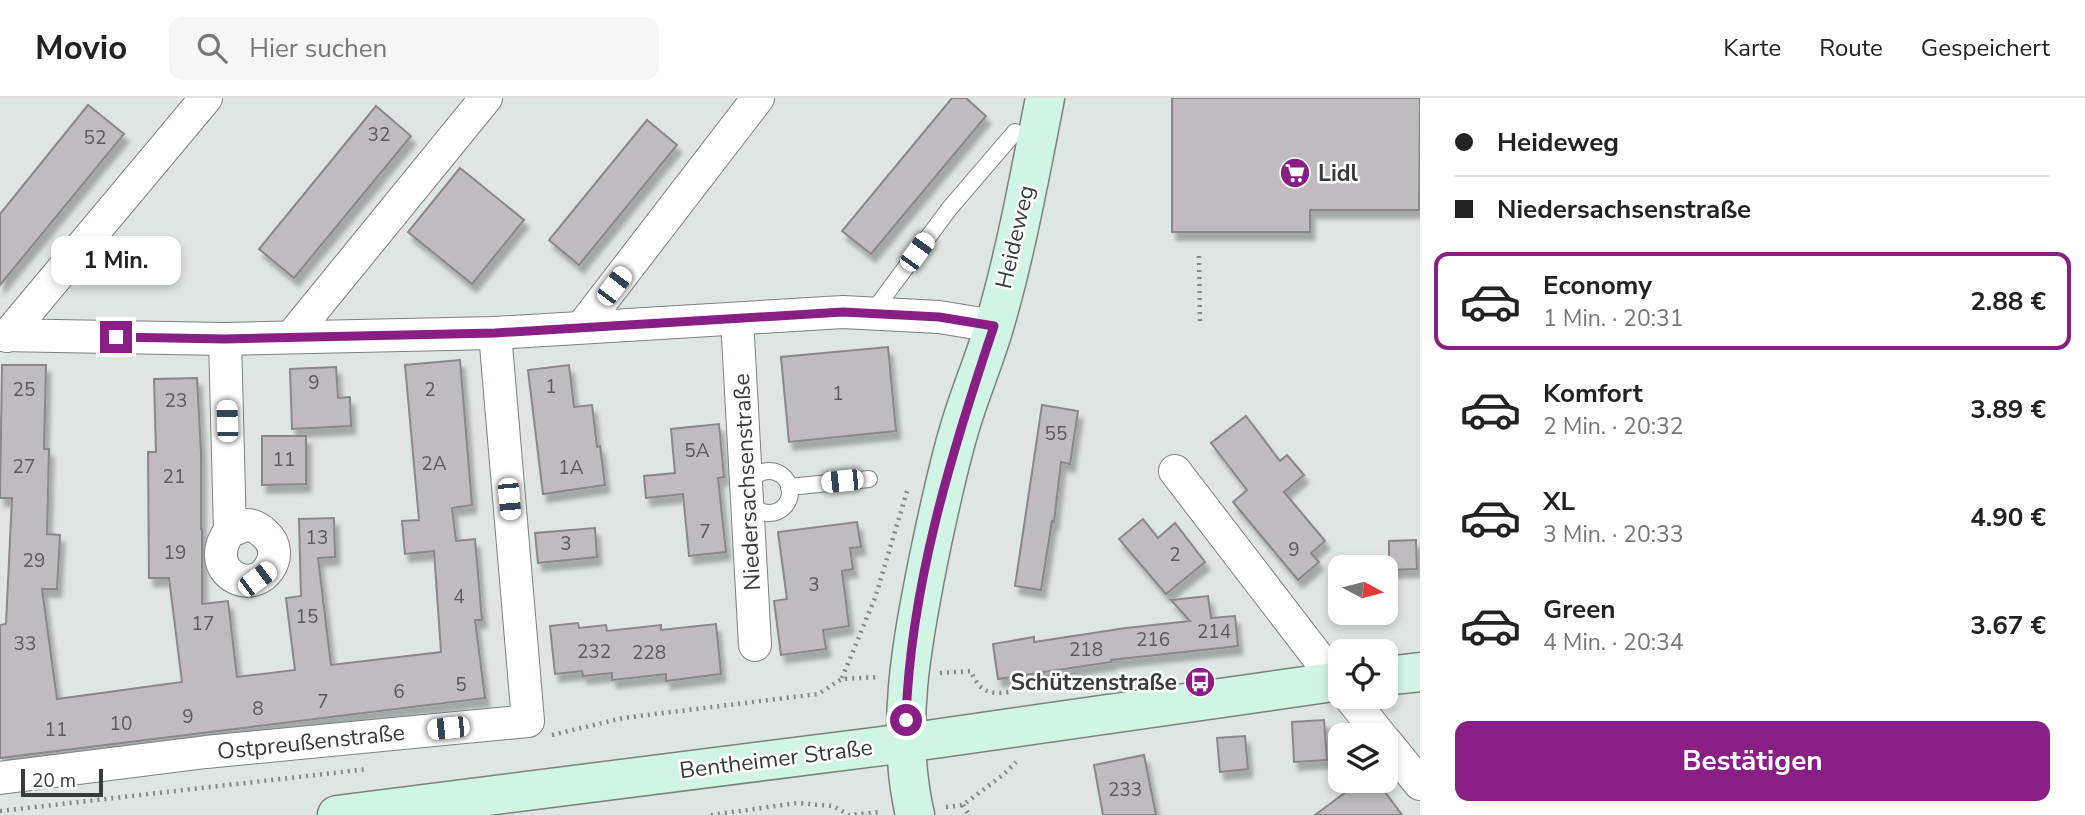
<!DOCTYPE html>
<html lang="de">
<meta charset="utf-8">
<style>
body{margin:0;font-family:"Nunito Sans",sans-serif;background:#f6f6f6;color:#222;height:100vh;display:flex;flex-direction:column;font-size:26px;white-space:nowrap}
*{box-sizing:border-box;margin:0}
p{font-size:23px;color:#767676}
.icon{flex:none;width:38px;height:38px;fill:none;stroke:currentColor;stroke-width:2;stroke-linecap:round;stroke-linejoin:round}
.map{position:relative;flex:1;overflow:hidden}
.details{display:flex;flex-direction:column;background:#fff;width:665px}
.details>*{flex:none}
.banner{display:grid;align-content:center;height:154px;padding:0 35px;background:#fff}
.needle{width:46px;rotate:97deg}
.controls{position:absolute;left:1328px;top:457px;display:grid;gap:14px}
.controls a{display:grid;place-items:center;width:70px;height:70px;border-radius:14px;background:#fff;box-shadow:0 4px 10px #0003;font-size:35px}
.scale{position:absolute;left:21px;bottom:18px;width:82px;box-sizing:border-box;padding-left:7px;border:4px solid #393b3a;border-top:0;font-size:19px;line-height:24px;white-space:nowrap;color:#393b3a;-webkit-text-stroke:5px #fff;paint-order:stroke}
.end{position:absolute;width:32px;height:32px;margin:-16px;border:9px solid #891f85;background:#fff;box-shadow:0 0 0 4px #fff}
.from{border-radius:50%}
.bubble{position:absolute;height:49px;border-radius:14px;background:#fff;box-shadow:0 4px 10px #0003;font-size:23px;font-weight:700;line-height:49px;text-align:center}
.car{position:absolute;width:21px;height:42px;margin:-21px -10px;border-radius:9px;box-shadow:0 0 5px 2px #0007;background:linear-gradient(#fff 24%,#345 0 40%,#fff 0 76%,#345 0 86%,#fff 0)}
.banner b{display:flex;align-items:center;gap:24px;height:66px;font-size:26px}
.banner b+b{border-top:2px solid #e0e0e0}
.banner i{width:18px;height:18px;background:#222}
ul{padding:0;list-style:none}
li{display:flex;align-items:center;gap:21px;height:98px;margin:0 14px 10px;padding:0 21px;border:4px solid transparent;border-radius:14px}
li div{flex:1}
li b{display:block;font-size:26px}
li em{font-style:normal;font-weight:700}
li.active{border-color:#891f85}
li>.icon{width:63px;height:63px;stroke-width:1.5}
.button{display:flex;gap:14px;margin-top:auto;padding:14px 35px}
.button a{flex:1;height:80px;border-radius:14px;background:#891f85;color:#fff;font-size:28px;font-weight:700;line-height:80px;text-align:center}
header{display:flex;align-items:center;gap:42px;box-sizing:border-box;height:98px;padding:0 35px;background:#fff;border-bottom:2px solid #e0e0e0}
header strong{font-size:33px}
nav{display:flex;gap:38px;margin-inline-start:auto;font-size:24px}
.search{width:490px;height:63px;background:#f6f6f6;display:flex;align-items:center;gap:18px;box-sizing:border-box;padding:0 24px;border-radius:14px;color:#767676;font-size:26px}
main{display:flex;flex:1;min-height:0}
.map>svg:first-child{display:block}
.building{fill:#c0bbbf;stroke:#8a8689;stroke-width:2;filter:url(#shadow)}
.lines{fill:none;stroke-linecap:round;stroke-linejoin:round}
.lane-casing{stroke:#7c817e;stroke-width:18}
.street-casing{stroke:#7c817e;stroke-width:34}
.secondary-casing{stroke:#7c817e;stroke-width:41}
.path{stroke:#848886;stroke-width:4.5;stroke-dasharray:2 5;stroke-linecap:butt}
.lane{stroke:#fff;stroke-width:16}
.street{stroke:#fff;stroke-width:32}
.secondary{stroke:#d0f5e5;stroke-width:38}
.route{stroke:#891f85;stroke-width:9}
.labels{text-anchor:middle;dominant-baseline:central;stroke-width:5;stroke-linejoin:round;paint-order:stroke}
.number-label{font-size:19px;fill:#5b5b5b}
.poi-label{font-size:23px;font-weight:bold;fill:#393b3a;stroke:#fff;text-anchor:start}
.street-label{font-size:23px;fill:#393b3a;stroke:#fff}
</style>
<header>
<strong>Movio</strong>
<div class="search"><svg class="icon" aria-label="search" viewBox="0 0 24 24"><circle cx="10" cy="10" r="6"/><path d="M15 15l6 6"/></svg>Hier suchen</div>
<nav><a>Karte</a><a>Route</a><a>Gespeichert</a></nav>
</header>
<main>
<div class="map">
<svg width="1420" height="717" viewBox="0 0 1420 717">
<defs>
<filter id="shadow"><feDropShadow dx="4.5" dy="8" stdDeviation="2" flood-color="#0004"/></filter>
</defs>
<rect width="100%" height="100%" fill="#dfe5e2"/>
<g class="building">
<polygon points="952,0 966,0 986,18 871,156 842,133"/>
<polygon points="1172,0 1420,0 1419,112 1310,112 1310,134 1172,134"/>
<polygon points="88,7 124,36 0,187 0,116"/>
<polygon points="376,8 411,38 294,180 259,151"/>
<polygon points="647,22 677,47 579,167 549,142"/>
<polygon points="460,70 524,122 472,186 408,134"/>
<polygon points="888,249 896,333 789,344 781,259"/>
<polygon points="460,262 472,407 452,410 456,443 475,441 482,522 475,522 485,600 0,660 0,527 6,526 12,400 0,400 2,267 46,267 44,351 49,351 47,436 60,437 57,491 42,491 57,601 182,584 169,480 149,480 148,354 156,354 154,281 197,280 201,354 201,431 202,431 202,506 228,503 237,579 295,572 286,500 301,498 299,421 334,420 335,459 318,460 331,567 441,554 434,453 405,456 402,423 419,422 405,267"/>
<polygon points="569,267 574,309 592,307 597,349 600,348 605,387 543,396 528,272"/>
<polygon points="336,269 338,300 350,299 351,328 292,331 290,271"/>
<polygon points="1042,307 1078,313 1070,366 1061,364 1054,424 1052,423 1041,492 1015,488"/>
<polygon points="1246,318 1280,363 1287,357 1304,377 1284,394 1325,443 1311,455 1319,464 1298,482 1233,404 1247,392 1211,345"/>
<polygon points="719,326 724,379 718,380 726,454 689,458 683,396 646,400 644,378 675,375 671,331"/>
<polygon points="262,338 306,338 306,386 262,387"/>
<polygon points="1143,421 1158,440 1175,425 1205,464 1166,496 1119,441"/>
<polygon points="857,424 861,449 850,450 853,471 842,473 849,528 823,532 826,551 781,557 774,503 787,501 778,434"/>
<polygon points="595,430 597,459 538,465 535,435"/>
<polygon points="1416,442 1417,471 1389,472 1389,443"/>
<polygon points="1208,498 1211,520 1235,518 1238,548 1111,562 1111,564 998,581 993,546 1034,539 1034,544 1126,530 1190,523 1171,502"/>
<polygon points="578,525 579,530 606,527 607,533 661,527 661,532 716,526 721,576 666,583 666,576 612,582 612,575 583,578 582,573 555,576 550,528"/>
<polygon points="1324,622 1327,662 1294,664 1292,624"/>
<polygon points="1245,638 1248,671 1220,674 1217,640"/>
<polygon points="1144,657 1156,717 1103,717 1094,667"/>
<polygon points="1362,682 1376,682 1402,717 1315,717"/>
</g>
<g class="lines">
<g class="lane-casing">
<g id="lane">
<polyline points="872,215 949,111 1015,34"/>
<circle cx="769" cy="394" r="21"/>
<polyline points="789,389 869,381"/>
</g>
</g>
<g class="street-casing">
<g id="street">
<polyline points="737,221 755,547"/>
<polyline points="582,229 758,0"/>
<polyline points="0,237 225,241 495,235 843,214 939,219 994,228"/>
<polyline points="7,238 206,0"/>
<polyline points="292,238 486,0"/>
<path d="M225 241 230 433C218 448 216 470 236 480 263 493 288 456 265 436 260 431 254 427 246 427 241 428 235 432 230 433"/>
<polyline points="1175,373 1340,588"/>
<polyline points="1349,598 1380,637"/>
<polyline points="1386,644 1420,686"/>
<polyline points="0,680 206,654 528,623 495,235"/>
</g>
</g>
<g class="secondary-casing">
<g id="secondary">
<polyline points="1386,578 1420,574"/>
<polyline points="337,717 906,645 1340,583"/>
<path d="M915 717C895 631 912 544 929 459 938 416 947 372 960 329 970 295 984 263 994 229 1016 154 1030 76 1045 0"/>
</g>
</g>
<g class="path">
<polyline points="1199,158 1200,223"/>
<path d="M940 575 971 573C979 593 988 597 1009 594"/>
<polyline points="842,580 875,500 908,390"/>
<polyline points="552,637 623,620 818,596 842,581 878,579"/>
<polyline points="963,707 969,717"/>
<polyline points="946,709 963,707 1003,677 1016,664"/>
<polyline points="0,713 368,671"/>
<polyline points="711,717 797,705 833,708 849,717 881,714"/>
</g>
<use href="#lane" class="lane"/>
<use href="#street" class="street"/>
<use href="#secondary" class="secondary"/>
</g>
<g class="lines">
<path class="route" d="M116 239 225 241 495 235 843 214 939 219 994 228C952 353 910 489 906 622"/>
</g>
<defs>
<g id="supermarket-disc" transform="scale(1.575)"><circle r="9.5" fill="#891f85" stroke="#fff"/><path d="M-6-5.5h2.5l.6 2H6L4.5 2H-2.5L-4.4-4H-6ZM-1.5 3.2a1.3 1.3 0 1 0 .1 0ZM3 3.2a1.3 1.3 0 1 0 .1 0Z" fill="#fff"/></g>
<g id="bus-disc" transform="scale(1.575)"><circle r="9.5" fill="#891f85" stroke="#fff"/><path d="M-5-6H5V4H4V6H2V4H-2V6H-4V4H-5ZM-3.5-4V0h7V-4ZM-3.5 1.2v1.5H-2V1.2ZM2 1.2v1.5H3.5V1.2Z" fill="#fff"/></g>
</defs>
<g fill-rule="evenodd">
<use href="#supermarket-disc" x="1295" y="75"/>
<use href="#bus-disc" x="1200" y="584"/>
</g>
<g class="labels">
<g class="number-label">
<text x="379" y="37">32</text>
<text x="95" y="40">52</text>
<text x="314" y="285">9</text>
<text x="551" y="289">1</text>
<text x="24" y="292">25</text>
<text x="430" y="292">2</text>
<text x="838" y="296">1</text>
<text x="176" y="303">23</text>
<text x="1056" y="336">55</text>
<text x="697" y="353">5A</text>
<text x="284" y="362">11</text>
<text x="434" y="366">2A</text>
<text x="24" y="369">27</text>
<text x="571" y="370">1A</text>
<text x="174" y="379">21</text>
<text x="705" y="434">7</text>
<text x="317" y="440">13</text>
<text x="566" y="446">3</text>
<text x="1294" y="452">9</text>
<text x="175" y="455">19</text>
<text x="1175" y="457">2</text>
<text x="34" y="463">29</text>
<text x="814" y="487">3</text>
<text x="459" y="499">4</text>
<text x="307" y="519">15</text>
<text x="203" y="526">17</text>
<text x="1214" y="534">214</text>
<text x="1153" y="542">216</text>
<text x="25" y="546">33</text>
<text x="1086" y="552">218</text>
<text x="594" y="554">232</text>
<text x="649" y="555">228</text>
<text x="461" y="587">5</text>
<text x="399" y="594">6</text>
<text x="323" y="604">7</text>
<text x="258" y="611">8</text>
<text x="188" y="619">9</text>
<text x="121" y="626">10</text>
<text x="56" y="632">11</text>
<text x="1125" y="692">233</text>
</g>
<g class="poi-label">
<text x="1318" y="75">Lidl</text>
<text x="1177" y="584" text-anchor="end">Schützenstraße</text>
</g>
<g class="street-label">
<text transform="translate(1015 139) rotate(-77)">Heideweg</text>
<text transform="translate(747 384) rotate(-93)">Niedersachsenstraße</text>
<text transform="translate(311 644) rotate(-6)">Ostpreußenstraße</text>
<text transform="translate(776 661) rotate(-7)">Bentheimer Straße</text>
</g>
</g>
</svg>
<div class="controls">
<a><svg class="needle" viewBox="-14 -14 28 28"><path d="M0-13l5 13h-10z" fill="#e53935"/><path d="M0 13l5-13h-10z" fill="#767676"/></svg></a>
<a><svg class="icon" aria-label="locate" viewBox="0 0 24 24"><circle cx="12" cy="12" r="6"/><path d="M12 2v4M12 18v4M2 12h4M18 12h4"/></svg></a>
<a><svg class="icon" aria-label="layers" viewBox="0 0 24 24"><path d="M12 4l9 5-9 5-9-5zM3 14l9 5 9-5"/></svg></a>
</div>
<div class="scale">20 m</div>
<i class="end from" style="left:906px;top:622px"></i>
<i class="end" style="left:116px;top:239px"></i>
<div class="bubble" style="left:51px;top:138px;width:130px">1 Min.</div>
<i class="car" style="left:917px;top:154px;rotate:36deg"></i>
<i class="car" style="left:614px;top:188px;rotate:37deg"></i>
<i class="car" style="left:227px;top:323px;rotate:358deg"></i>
<i class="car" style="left:842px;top:383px;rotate:264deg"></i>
<i class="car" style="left:509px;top:401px;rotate:175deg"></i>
<i class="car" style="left:257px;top:481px;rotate:53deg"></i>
<i class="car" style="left:448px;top:630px;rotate:264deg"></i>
</div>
<section class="details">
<div class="banner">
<b><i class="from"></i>Heideweg</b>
<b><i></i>Niedersachsenstraße</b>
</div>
<ul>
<li class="active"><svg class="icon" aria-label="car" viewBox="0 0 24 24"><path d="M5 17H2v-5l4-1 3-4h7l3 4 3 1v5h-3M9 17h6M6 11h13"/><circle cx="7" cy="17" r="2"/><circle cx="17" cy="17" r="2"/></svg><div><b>Economy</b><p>1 Min. · 20:31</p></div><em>2.88 €</em></li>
<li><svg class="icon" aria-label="car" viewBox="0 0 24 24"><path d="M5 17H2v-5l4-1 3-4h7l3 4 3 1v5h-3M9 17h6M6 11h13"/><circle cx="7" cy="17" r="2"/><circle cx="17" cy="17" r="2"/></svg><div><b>Komfort</b><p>2 Min. · 20:32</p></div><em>3.89 €</em></li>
<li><svg class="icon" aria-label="car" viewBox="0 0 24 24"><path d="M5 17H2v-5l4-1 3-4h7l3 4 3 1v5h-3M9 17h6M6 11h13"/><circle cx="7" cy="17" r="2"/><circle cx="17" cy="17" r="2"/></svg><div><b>XL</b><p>3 Min. · 20:33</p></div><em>4.90 €</em></li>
<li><svg class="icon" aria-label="car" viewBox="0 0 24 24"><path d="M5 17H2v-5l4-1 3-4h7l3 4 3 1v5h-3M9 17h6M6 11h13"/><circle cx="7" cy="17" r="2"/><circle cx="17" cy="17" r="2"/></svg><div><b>Green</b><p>4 Min. · 20:34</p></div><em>3.67 €</em></li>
</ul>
<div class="button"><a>Bestätigen</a></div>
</section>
</main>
